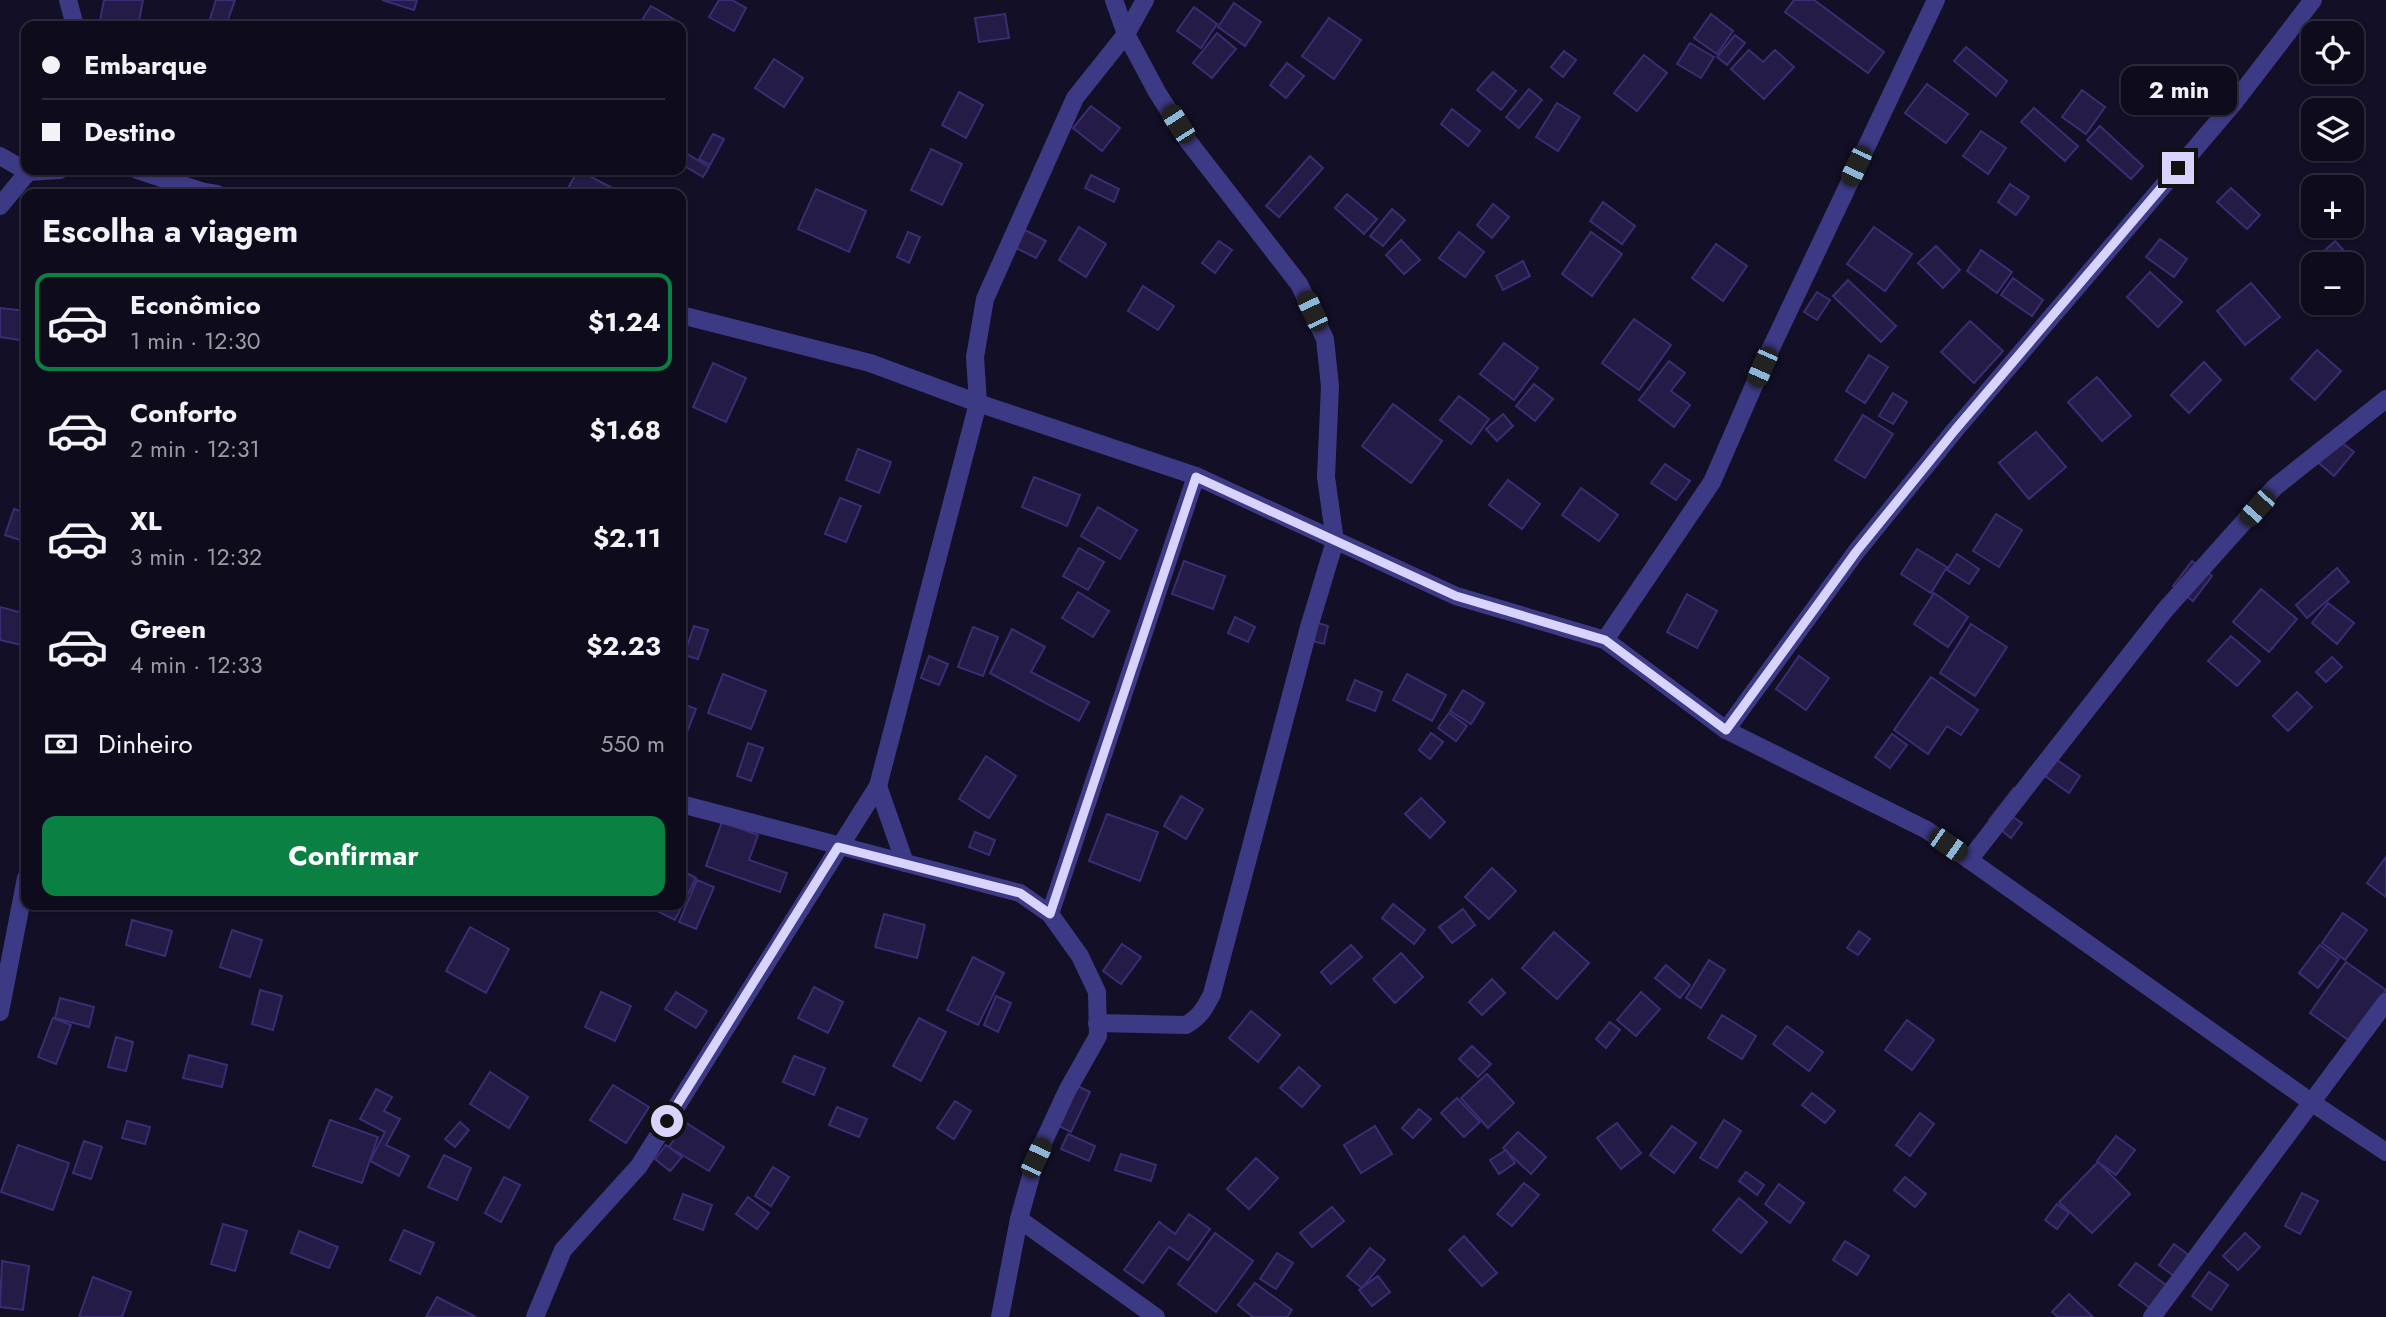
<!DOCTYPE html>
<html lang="pt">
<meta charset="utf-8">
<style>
body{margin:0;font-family:Jost,sans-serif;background:#171425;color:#f1f3f6;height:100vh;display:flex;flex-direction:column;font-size:26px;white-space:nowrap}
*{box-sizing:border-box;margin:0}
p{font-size:23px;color:#9b9ba3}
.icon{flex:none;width:38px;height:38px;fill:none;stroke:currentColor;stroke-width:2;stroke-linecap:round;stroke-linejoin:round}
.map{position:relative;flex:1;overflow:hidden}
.panel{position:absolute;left:21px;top:189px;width:665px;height:721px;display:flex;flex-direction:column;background:#0e0b1c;border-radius:14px;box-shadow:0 2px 5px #0004,0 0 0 2px #2e2b3b}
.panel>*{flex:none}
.hud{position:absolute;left:21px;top:21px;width:665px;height:154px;border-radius:14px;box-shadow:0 2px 5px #0004,0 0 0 2px #2e2b3b;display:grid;align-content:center;height:154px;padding:0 21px;background:#0e0b1c}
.fabs{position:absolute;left:2301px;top:21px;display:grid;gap:14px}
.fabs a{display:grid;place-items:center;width:63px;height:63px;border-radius:14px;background:#0e0b1c;box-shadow:0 2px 5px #0004,0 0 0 2px #2e2b3b;font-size:35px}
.end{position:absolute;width:32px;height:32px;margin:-16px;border:9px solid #d9d4ff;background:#111;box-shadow:0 0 0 4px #111}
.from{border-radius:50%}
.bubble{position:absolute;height:49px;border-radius:14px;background:#0e0b1c;box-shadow:0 2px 5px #0004,0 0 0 2px #2e2b3b;font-size:23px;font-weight:700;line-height:49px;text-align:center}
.car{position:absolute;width:21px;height:42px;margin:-21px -10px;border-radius:9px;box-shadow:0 0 5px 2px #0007;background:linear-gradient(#222 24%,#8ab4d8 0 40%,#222 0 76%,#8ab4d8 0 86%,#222 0)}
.hud b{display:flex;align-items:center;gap:24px;height:66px;font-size:26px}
.hud b+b{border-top:2px solid #2e2b3b}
.hud i{width:18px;height:18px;background:#f1f3f6}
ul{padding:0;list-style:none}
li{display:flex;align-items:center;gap:21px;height:98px;margin:0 14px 10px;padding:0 7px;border:4px solid transparent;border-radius:14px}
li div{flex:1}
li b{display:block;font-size:26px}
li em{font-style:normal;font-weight:700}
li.selected{border-color:#0b8043}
li>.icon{width:63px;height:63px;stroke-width:1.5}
h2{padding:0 21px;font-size:32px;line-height:84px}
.pay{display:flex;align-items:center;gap:18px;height:77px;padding:0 21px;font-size:26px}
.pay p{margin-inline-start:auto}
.cta{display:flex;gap:14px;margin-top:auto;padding:14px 21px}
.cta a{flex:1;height:80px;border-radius:14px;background:#0b8043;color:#fff;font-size:28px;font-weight:700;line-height:80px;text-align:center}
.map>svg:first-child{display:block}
.building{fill:#241b47;stroke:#3b2d73;stroke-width:2}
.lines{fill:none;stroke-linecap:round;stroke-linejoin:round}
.minor{stroke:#3d3a85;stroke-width:18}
.route{stroke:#d9d4ff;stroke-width:9}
</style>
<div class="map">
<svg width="2386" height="1317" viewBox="0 0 2386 1317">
<rect width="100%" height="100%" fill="#130f26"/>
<g class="building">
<polygon points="104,0 143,0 138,26 99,26"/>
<polygon points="216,0 235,0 226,25 210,19"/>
<polygon points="382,0 417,0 414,10"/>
<polygon points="719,0 732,0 746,8 734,31 709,17"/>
<polygon points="1794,0 1814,0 1884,52 1868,73 1785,12"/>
<polygon points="1234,3 1261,22 1245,46 1218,27"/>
<polygon points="651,6 682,24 680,26 645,26 640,23"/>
<polygon points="1194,7 1217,24 1201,48 1177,31"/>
<polygon points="1005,14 1009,38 979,42 975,18"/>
<polygon points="1711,14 1733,31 1717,54 1694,38"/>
<polygon points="1329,18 1361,40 1334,79 1302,56"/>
<polygon points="1217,33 1236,49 1212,78 1193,63"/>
<polygon points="1735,35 1745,43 1727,65 1717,57"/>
<polygon points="1690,43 1714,57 1701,78 1677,64"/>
<polygon points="1966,47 2007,81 1996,96 1954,61"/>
<polygon points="1749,50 1763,62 1775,50 1794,67 1764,99 1731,69"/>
<polygon points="1564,51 1576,60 1563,77 1551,67"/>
<polygon points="1644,55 1667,73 1637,111 1614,93"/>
<polygon points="774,59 803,78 784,107 755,88"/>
<polygon points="1287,63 1304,76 1286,98 1270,85"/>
<polygon points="1493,72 1516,91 1501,110 1477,90"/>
<polygon points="1927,84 1968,114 1946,143 1905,113"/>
<polygon points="1529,89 1542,100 1519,128 1506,117"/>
<polygon points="2082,90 2105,107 2086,134 2062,117"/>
<polygon points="959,92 983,105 966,138 942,125"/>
<polygon points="1557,103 1580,117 1558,151 1536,137"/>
<polygon points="1091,106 1120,128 1102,151 1073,128"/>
<polygon points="2034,108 2078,146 2065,161 2021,122"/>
<polygon points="1452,109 1480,131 1468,146 1441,124"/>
<polygon points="2100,126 2143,166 2131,179 2087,140"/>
<polygon points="1981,131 2006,148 1988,174 1963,156"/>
<polygon points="713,134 724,139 710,165 699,159"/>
<polygon points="931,149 962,164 942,205 911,190"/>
<polygon points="681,150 709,167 703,177 681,164"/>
<polygon points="1310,156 1323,168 1279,217 1266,206"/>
<polygon points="578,170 614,189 611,194 573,194 567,190"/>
<polygon points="1091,175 1119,189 1114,202 1085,188"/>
<polygon points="2010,184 2029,197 2016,215 1998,202"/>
<polygon points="2231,188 2260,215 2247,229 2217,202"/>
<polygon points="816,189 866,211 849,252 798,229"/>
<polygon points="1347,194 1377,219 1364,234 1335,208"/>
<polygon points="1603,202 1635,226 1622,244 1590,221"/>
<polygon points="1493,204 1509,217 1492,238 1477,225"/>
<polygon points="1392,209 1405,220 1383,246 1370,236"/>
<polygon points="1079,227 1106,244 1086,277 1059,260"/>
<polygon points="1874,227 1912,254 1885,291 1847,264"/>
<polygon points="1025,230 1046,241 1036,258 1016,248"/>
<polygon points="908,232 920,237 909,263 897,257"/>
<polygon points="1459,232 1484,252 1465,277 1439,258"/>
<polygon points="1591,232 1622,254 1592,296 1562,274"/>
<polygon points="2160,239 2187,259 2174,277 2146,257"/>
<polygon points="1401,240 1420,260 1404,274 1386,255"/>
<polygon points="1219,241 1232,250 1215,273 1202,263"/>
<polygon points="2335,241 2345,252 2332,264 2323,264 2317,258"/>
<polygon points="1716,244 1747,266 1723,301 1692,278"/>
<polygon points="1936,246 1960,270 1943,288 1918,263"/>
<polygon points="1981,250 2012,272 1997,293 1967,271"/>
<polygon points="1523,261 1530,276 1503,290 1496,276"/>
<polygon points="2150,272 2182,302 2158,327 2127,297"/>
<polygon points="2013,278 2043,300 2032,316 2001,295"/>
<polygon points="1848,280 1896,326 1881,342 1833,296"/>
<polygon points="2251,283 2280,317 2245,345 2217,311"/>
<polygon points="1143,286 1174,306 1158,330 1128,311"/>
<polygon points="1817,292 1830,300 1817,320 1804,312"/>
<polygon points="0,308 26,311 26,341 0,337"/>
<polygon points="1634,319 1671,345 1639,390 1602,363"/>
<polygon points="1970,321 2003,351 1974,383 1941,352"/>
<polygon points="1504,343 1538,368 1514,400 1480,374"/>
<polygon points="2317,350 2341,371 2315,400 2291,379"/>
<polygon points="1869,355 1888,367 1865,403 1846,391"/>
<polygon points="1669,361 1685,373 1671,391 1690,405 1674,427 1639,400"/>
<polygon points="2204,362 2221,380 2189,413 2171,395"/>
<polygon points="713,363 746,378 726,422 693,407"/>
<polygon points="2097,377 2131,416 2102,441 2068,402"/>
<polygon points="1534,384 1553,399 1535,421 1516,406"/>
<polygon points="1893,393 1907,402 1893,424 1879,416"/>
<polygon points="1459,396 1489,419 1471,444 1440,420"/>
<polygon points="1393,404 1442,441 1411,483 1362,446"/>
<polygon points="1503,414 1513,426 1497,441 1486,429"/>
<polygon points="1863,415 1893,434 1865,478 1835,460"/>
<polygon points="2036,432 2066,467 2029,499 1999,463"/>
<polygon points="2332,435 2354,452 2334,476 2313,458"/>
<polygon points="858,449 891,462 879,493 846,480"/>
<polygon points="1665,464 1690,481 1676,500 1651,483"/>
<polygon points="1034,477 1080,495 1067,526 1022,507"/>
<polygon points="1508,480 1540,504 1522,529 1489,505"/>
<polygon points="1581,488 1618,515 1599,541 1562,515"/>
<polygon points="840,498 861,506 846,542 825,534"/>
<polygon points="1098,507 1137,530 1120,559 1081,536"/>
<polygon points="14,509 26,513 26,542 5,535"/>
<polygon points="1996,514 2022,530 1999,567 1973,551"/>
<polygon points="1079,548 1104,562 1088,590 1063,576"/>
<polygon points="1917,549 1947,567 1931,593 1901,574"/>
<polygon points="1957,554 1979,569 1969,584 1947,570"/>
<polygon points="1184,561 1225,576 1213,609 1172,594"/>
<polygon points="2192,561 2212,576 2193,601 2173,586"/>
<polygon points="2337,568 2349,582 2307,618 2296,605"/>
<polygon points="2261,589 2297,619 2269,652 2233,622"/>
<polygon points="1078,592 1109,611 1093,637 1062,618"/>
<polygon points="1934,593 1968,617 1948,647 1914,624"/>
<polygon points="1687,594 1717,611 1697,648 1667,632"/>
<polygon points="2328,603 2354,623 2337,644 2312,623"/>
<polygon points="0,607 26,614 25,646 0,640"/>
<polygon points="1235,617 1255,627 1248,642 1228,633"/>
<polygon points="1314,622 1328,626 1324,644 1309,640"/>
<polygon points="1971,624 2007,647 1975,696 1940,673"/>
<polygon points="694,626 708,630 698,659 684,655"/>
<polygon points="973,627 998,637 983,676 958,667"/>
<polygon points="1012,629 1045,647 1031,672 1089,702 1079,721 990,673"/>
<polygon points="2231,636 2260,661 2237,686 2208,661"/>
<polygon points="929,656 948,664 939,685 921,678"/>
<polygon points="1799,656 1829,678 1806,710 1776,689"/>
<polygon points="2332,657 2342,667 2326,682 2316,672"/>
<polygon points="723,674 766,691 751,729 708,713"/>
<polygon points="1407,674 1446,695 1432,721 1393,700"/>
<polygon points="1931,677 1978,710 1961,735 1947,726 1928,754 1894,730"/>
<polygon points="1355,680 1382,692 1375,711 1347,700"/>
<polygon points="1463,690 1484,703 1471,724 1450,711"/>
<polygon points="2297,692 2312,707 2288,731 2273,716"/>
<polygon points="681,703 696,709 683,742 681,741"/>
<polygon points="1449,713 1467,726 1456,741 1438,728"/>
<polygon points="1431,733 1443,742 1430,759 1419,750"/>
<polygon points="1892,734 1907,745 1890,768 1875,757"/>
<polygon points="748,743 763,748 751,781 737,776"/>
<polygon points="2050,755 2080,776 2069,793 2038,771"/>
<polygon points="986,756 1016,776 989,818 959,799"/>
<polygon points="2014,788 2027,799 2013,817 2022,823 2011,838 1989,820"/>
<polygon points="1181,796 1203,809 1186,839 1164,826"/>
<polygon points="1421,798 1445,822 1430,838 1405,814"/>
<polygon points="1107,814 1158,832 1140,881 1089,861"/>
<polygon points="722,822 758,835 749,860 787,873 780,892 706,866"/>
<polygon points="975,832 995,840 989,855 969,847"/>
<polygon points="2386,857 2386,897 2367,883"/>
<polygon points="1492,868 1516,891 1489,919 1465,897"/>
<polygon points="681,870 696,878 675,920 645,905 681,905"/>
<polygon points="697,880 714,887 696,929 679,922"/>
<polygon points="1393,904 1425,930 1414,944 1382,918"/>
<polygon points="1463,909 1475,925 1452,943 1439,927"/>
<polygon points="2343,913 2367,930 2345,960 2322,943"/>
<polygon points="884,914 925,925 917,958 875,947"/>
<polygon points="132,920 172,931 165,956 126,945"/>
<polygon points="470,927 509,949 486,993 446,971"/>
<polygon points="232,930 262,940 250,977 220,967"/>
<polygon points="1859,931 1870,939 1858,955 1847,948"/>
<polygon points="1554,932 1589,963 1557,999 1522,968"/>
<polygon points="1122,944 1141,957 1121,984 1103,971"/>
<polygon points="1351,945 1362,957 1331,984 1321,972"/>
<polygon points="2320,945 2339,959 2318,988 2299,973"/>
<polygon points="1401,953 1423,977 1395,1003 1373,979"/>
<polygon points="973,957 1004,973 978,1025 947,1010"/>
<polygon points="1709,960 1725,970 1701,1008 1686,998"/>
<polygon points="2346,962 2386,990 2351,1042 2310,1013"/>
<polygon points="1666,965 1690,985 1680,998 1655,978"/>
<polygon points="1492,979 1505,993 1482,1015 1469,1002"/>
<polygon points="814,987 843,1002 828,1033 798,1018"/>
<polygon points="260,990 282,996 273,1030 252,1024"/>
<polygon points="601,992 631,1006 615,1041 585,1027"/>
<polygon points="676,992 707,1011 696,1028 665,1009"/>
<polygon points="1641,992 1660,1009 1636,1036 1617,1020"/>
<polygon points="996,996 1011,1003 998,1032 984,1025"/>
<polygon points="60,998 94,1007 89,1027 55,1018"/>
<polygon points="1251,1011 1280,1035 1258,1062 1229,1038"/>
<polygon points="1722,1015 1756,1036 1742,1059 1708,1038"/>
<polygon points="53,1018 71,1025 56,1064 38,1057"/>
<polygon points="919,1018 946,1032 921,1081 893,1066"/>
<polygon points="1907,1020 1934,1040 1912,1070 1885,1050"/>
<polygon points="1610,1022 1620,1030 1606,1048 1596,1039"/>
<polygon points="1787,1026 1823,1052 1809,1071 1773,1044"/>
<polygon points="116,1037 133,1042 126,1071 108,1067"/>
<polygon points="1472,1046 1491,1064 1478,1077 1459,1059"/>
<polygon points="189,1055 227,1065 222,1087 183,1078"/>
<polygon points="794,1056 825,1068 814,1095 783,1082"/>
<polygon points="1299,1067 1320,1086 1302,1107 1280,1088"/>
<polygon points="490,1072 528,1097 509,1128 470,1104"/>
<polygon points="1487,1074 1514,1103 1488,1128 1461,1098"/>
<polygon points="1067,1081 1090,1092 1071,1132 1049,1121"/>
<polygon points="613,1085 649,1107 626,1143 590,1120"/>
<polygon points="376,1089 392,1097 384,1111 400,1119 386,1145 409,1156 399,1176 370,1161 385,1132 360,1119"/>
<polygon points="1812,1093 1835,1111 1825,1123 1802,1105"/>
<polygon points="1457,1098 1480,1122 1464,1137 1441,1113"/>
<polygon points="955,1101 971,1111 954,1139 937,1128"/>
<polygon points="837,1107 867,1119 859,1137 829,1125"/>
<polygon points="1419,1109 1431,1119 1413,1138 1402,1128"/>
<polygon points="1920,1113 1934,1124 1910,1156 1896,1145"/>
<polygon points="330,1120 378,1137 362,1183 313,1166"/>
<polygon points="1724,1120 1741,1131 1717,1168 1700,1158"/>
<polygon points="127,1121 150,1127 145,1144 122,1138"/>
<polygon points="460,1122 469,1130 455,1147 445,1139"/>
<polygon points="685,1122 724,1147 709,1171 669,1147"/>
<polygon points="1617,1123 1641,1153 1621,1169 1597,1138"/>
<polygon points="1375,1126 1392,1154 1361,1173 1344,1145"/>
<polygon points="1672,1126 1696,1143 1674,1173 1650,1155"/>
<polygon points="1518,1132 1546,1157 1531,1174 1503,1148"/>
<polygon points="1068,1134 1095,1146 1089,1161 1061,1149"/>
<polygon points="2116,1136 2135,1150 2116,1175 2097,1161"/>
<polygon points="84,1141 102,1147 91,1179 73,1173"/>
<polygon points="18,1145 69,1163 53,1210 1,1192"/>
<polygon points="666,1145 682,1157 670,1171 655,1159"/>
<polygon points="1506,1150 1515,1163 1499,1174 1490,1160"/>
<polygon points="1121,1154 1156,1165 1151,1181 1115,1170"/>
<polygon points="444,1155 471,1168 457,1200 428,1187"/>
<polygon points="1256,1158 1278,1178 1249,1209 1227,1189"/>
<polygon points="2098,1162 2130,1194 2092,1233 2059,1202"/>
<polygon points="773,1167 789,1177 771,1206 755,1196"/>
<polygon points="1746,1172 1764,1185 1757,1195 1739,1181"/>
<polygon points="504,1177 520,1185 501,1222 485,1213"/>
<polygon points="1905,1177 1926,1194 1915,1207 1894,1190"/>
<polygon points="1524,1183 1539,1195 1512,1226 1497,1214"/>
<polygon points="1779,1184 1804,1203 1790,1223 1765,1204"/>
<polygon points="2302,1193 2318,1201 2300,1234 2285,1226"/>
<polygon points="683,1194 712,1205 703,1230 674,1219"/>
<polygon points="748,1197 769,1213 757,1229 736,1214"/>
<polygon points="1739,1198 1767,1222 1741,1253 1713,1230"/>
<polygon points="2057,1204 2069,1213 2057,1229 2045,1220"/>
<polygon points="1332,1207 1344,1221 1312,1247 1300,1233"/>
<polygon points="1189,1214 1210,1229 1188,1260 1169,1247 1143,1283 1124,1270 1159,1222 1175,1234"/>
<polygon points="223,1224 247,1231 235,1271 211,1264"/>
<polygon points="404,1230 434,1243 420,1274 390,1260"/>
<polygon points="299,1231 338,1247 329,1268 291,1253"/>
<polygon points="1215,1233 1253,1261 1216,1312 1178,1284"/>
<polygon points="2245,1233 2260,1247 2238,1270 2223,1256"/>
<polygon points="1464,1236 1497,1273 1482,1286 1449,1250"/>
<polygon points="1845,1241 1869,1256 1857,1275 1833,1260"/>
<polygon points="2174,1244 2190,1256 2174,1276 2159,1265"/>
<polygon points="1370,1248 1385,1260 1362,1288 1347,1276"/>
<polygon points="1277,1253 1293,1263 1276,1289 1260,1279"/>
<polygon points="2,1261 29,1266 23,1310 0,1307"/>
<polygon points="2136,1263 2166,1285 2150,1308 2119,1285"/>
<polygon points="2209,1272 2228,1285 2211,1310 2192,1296"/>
<polygon points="1378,1276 1390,1292 1372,1306 1359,1290"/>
<polygon points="93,1277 131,1292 122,1317 79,1317"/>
<polygon points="1255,1283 1292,1310 1287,1317 1253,1317 1238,1305"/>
<polygon points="2069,1294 2093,1317 2058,1317 2052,1312"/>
<polygon points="437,1297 476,1317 426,1317"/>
</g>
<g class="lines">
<g class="minor">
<polyline points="68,0 75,26"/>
<polyline points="0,156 28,172 60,170"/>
<polyline points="137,170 204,192 217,194"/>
<polyline points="0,206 28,172"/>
<polyline points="681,315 870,363 978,403 1196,476 1456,596 1605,640 1726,730 1927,830 2311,1102 2386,1152"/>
<polyline points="1605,640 1712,482 1762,367 1936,0"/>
<polyline points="1726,730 1856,552 1955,430 2233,104 2313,0"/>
<polyline points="878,786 905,863"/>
<polyline points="681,804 1020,893 1050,914 1080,956 1097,992 1098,1036 1067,1091 1036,1158 1019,1219 1000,1317"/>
<polyline points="1969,860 2165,610 2275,487 2386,399"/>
<polyline points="1050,914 1196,476"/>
<polyline points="0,1012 26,878"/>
<path d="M1097 1023 1186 1025C1200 1017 1205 1008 1212 994L1309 627 1335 541 1326 477 1330 386 1325 339 1299 284 1188 141 1157 92 1126 34 1114 0"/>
<polyline points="1019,1219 1156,1317"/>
<polyline points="535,1317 563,1250 639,1166 878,786 978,403 975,357 985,299 1075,98 1126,34 1145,0"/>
<polyline points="2152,1317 2386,1002"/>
</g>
</g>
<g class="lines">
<polyline class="route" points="667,1121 838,847 1020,893 1050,914 1196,477 1456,596 1605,640 1726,730 1856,552 1955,430 2178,168"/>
</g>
</svg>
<div class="fabs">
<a><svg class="icon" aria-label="locate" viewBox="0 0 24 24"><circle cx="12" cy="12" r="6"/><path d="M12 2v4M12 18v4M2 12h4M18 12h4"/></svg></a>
<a><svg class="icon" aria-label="layers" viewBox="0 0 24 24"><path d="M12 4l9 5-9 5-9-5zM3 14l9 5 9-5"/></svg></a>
<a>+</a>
<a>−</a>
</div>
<i class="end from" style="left:667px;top:1121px"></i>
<i class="end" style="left:2178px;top:168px"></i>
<div class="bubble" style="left:2121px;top:66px;width:116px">2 min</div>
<i class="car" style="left:1178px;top:124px;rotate:327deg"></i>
<i class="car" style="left:1856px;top:166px;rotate:205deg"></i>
<i class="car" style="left:1312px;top:311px;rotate:335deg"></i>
<i class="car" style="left:1762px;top:367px;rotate:204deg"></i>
<i class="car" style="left:2257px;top:508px;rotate:222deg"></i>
<i class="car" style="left:1948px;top:845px;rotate:125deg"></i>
<i class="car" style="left:1036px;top:1158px;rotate:25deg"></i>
<div class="hud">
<b><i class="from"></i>Embarque</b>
<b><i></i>Destino</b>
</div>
<section class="panel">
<h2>Escolha a viagem</h2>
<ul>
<li class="selected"><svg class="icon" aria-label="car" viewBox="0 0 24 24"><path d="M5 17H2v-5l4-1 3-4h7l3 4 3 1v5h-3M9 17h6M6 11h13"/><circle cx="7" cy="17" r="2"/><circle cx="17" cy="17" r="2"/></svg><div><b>Econômico</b><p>1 min · 12:30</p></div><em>$1.24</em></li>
<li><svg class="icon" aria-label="car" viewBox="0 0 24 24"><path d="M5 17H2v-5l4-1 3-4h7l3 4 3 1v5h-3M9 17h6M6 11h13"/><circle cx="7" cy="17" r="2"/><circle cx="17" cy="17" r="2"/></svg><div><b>Conforto</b><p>2 min · 12:31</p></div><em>$1.68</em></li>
<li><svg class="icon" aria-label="car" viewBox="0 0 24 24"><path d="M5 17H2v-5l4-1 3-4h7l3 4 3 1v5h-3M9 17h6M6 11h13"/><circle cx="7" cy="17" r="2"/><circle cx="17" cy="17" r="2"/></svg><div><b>XL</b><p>3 min · 12:32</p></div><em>$2.11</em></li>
<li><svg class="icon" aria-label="car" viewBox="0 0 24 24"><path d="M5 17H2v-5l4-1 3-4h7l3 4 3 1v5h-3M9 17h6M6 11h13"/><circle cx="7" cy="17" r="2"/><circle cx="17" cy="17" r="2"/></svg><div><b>Green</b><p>4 min · 12:33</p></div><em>$2.23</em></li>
</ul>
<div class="pay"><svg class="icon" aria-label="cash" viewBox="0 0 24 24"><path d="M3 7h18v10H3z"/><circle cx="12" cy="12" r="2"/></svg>Dinheiro<p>550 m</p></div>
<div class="cta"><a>Confirmar</a></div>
</section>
</div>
